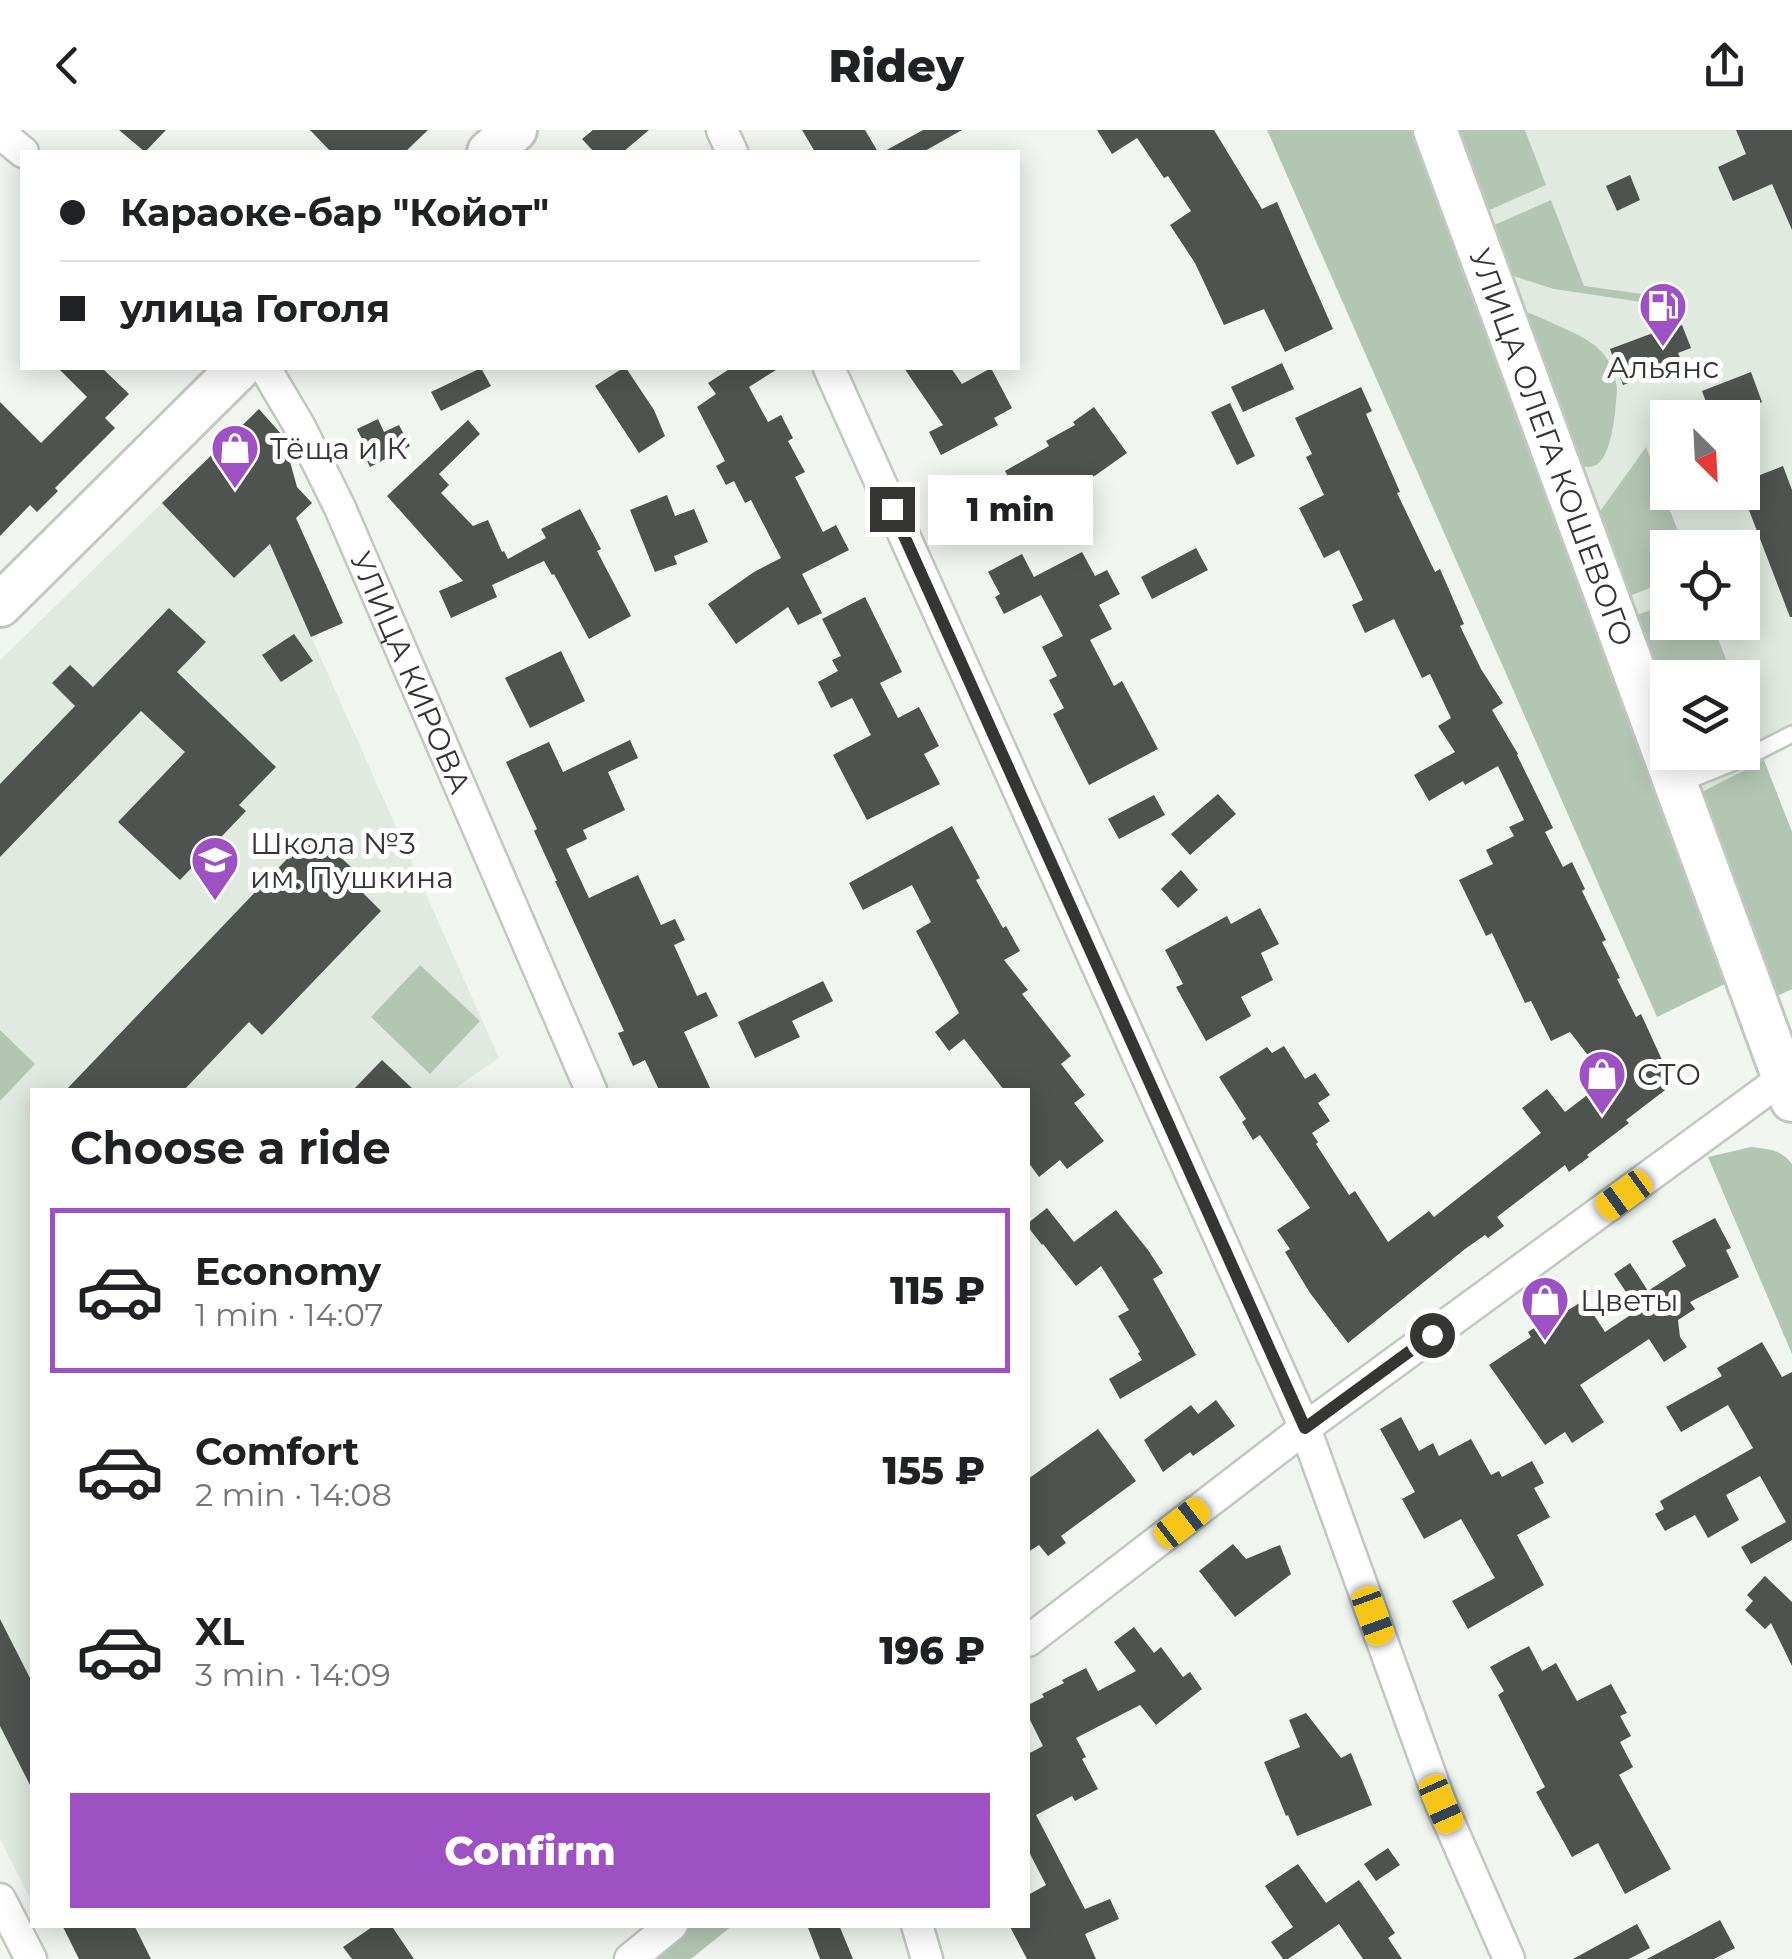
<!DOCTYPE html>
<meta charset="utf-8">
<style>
body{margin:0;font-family:Montserrat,sans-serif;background:#f6f6f6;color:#202124;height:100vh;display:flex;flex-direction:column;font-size:38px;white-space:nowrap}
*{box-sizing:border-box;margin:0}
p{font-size:32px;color:#757577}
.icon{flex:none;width:55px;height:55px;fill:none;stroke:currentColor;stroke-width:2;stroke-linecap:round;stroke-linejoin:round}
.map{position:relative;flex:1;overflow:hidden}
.side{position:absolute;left:30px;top:958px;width:1000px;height:840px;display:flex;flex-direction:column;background:#fff;border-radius:0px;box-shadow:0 5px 25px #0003}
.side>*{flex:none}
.guide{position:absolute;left:20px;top:20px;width:1000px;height:220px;border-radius:0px;box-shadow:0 5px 25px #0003;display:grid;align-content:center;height:220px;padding:0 40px;background:#fff}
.needle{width:65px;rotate:156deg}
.tools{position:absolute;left:1650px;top:270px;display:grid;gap:20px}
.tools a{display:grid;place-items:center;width:110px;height:110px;border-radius:0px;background:#fff;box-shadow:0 5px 25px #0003;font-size:50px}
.end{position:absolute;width:45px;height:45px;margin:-22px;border:12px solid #343634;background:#fff;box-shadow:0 0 0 5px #fff}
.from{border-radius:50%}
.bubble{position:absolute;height:70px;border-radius:0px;background:#fff;box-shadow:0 5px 25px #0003;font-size:32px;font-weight:800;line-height:70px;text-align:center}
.car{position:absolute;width:30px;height:60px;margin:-30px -15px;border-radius:12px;box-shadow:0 0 8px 2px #0007;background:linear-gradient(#f5c518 24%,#345 0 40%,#f5c518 0 76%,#345 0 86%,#f5c518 0)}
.guide b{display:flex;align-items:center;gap:35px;height:95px;font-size:38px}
.guide b+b{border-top:2px solid #e0e0e0}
.guide i{width:25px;height:25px;background:#202124}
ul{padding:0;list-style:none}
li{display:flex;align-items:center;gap:30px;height:165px;margin:0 20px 15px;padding:0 20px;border:5px solid transparent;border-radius:0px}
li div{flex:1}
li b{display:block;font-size:38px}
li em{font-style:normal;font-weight:800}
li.selected{border-color:#9d51c3}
li>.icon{width:90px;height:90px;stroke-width:1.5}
h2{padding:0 40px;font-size:45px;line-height:120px}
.cta{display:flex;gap:20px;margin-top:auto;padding:20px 40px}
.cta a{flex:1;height:115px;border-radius:0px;background:#9d51c3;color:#fff;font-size:40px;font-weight:800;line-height:115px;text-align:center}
header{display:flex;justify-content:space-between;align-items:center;height:130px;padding:0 40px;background:#fff;font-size:45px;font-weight:800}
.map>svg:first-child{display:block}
.built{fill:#e0eae0;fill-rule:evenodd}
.green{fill:#b3c6b4}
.building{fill:#4f534f}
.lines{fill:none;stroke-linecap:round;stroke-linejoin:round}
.lane-casing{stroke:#c2c7c2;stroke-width:20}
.street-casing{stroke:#c2c7c2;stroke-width:35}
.secondary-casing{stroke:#c2c7c2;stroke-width:48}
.lane{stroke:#fff;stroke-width:15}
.street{stroke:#fff;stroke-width:30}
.secondary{stroke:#fff;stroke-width:42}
.route{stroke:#343634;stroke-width:12}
.labels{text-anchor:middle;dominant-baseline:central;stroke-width:10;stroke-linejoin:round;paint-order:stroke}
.poi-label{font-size:30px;fill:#343634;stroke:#fff;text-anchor:start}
.street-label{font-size:30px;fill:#343634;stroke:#fff}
</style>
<header><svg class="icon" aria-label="back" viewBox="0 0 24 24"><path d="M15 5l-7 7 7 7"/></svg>Ridey<svg class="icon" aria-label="share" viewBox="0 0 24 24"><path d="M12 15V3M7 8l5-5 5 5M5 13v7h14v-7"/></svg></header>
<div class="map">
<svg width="1792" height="1829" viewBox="0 0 1792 1829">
<rect width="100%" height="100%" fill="#f0f5f0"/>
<g class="built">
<path d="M1455 0H1792L1789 69 1780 73 1792 100V616L1700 663 1685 623 1742 622V548H1668L1667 576ZM1668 288H1742V362H1668ZM1668 418H1742V492H1668Z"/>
<polygon points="162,373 234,448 270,414 499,928 452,960 32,960 32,1772 0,1709 0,530"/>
</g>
<g class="green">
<polygon points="1267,0 1418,0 1733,850 1657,887"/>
<polygon points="1455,0 1525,0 1546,55 1485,82"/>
<polygon points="1551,70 1584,156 1672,168 1675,177 1554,159 1507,144 1490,97"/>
<path d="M1525 182C1537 185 1549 192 1561 197 1592 211 1611 220 1617 258 1616 276 1613 329 1594 336 1589 338 1582 336 1577 336L1523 186Z"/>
<polygon points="1646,317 1684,417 1668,418 1667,451 1627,467 1596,387"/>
<polygon points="1667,474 1668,492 1712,493 1733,547 1668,548 1667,576 1634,486"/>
<polygon points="1764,630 1792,702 1792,859 1777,866 1700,663"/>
<polygon points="420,835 480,891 430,944 371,887"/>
<polygon points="0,900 35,934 0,971"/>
<path d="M1751 1017C1769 1019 1780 1019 1792 1034V1224L1708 1027Z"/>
<polygon points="682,1795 733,1795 691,1829 640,1829"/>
</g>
<g class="building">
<polygon points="119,0 166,0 145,22"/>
<polygon points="310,0 428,0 405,22 331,22"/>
<polygon points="593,0 649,0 623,22 594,22 582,9"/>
<polygon points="802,0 865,0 878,22 815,22"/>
<polygon points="923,0 962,0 923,22 883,22"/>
<polygon points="1097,0 1214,0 1262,79 1277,72 1333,199 1285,222 1264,179 1224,195 1195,133 1170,95 1191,81 1168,46 1164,48 1137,8 1112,24"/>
<polygon points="1736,0 1792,0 1792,100 1772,54 1733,71 1718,37 1746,24"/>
<polygon points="1630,45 1640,70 1617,81 1606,56"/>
<polygon points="1682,195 1691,218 1678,223 1682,232 1623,255 1610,219 1669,197 1670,199"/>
<polygon points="1282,233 1294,259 1243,282 1231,257"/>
<polygon points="58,238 102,238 129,264 105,288 115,298 55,358 58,361 37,382 30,375 0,406 0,272 41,313 87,267"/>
<polygon points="481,238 491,256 441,281 431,262"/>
<polygon points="623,238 626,238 654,280 665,306 639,323 595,256"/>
<polygon points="731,238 779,238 749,257 768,292 781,285 793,308 788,311 805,342 795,347 823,402 836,395 849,420 802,444 822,483 798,495 788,477 736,514 708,474 754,442 781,428 751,370 745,373 734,351 726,355 716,336 725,331 697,277 716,264 708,253"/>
<polygon points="904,238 951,238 962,254 991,238 1012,278 994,288 998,295 941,325 929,302 943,295"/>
<polygon points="1751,242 1762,272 1723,288 1712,288 1702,261"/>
<polygon points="1361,257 1372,281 1366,284 1400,362 1397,363 1435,442 1440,439 1464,494 1460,496 1481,539 1503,573 1492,580 1518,624 1517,625 1553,698 1545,702 1563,737 1572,732 1585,759 1582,761 1606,810 1602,812 1620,848 1617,849 1636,887 1641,884 1673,954 1626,990 1629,993 1587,1025 1589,1027 1569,1042 1565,1035 1497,1087 1504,1096 1488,1108 1485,1105 1465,1119 1348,1213 1310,1163 1285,1122 1290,1119 1277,1100 1310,1078 1260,1005 1253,1010 1242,992 1246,989 1219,947 1267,917 1272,923 1284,916 1305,949 1315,943 1330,965 1318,973 1330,991 1312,1003 1318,1012 1316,1014 1349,1065 1355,1061 1388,1112 1429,1081 1434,1087 1541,1003 1522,978 1547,959 1565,982 1607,950 1570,902 1551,911 1531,871 1525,873 1492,803 1486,806 1459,750 1493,734 1486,720 1514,706 1509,697 1524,690 1498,636 1465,655 1463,651 1429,671 1414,645 1455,622 1438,596 1451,588 1430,544 1422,548 1394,489 1365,503 1352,475 1363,470 1339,420 1324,428 1299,378 1324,365 1306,327 1312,324 1295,288"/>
<polygon points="1230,273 1255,326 1237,335 1211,282"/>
<polygon points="1094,277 1127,323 1096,345 1027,382 1005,341 1049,316 1046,311 1075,295 1073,292"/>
<polygon points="259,279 283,306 297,357 312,373 296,388 343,493 311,507 270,414 234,448 162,373"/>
<polygon points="378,289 384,302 399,295 410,316 370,337 359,315 364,313 357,299"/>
<polygon points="468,290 480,304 439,344 449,355 441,363 473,396 488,390 502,422 504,421 508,429 546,408 541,399 580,379 601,419 597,421 631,486 589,509 554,444 552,445 544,431 492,455 497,467 451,488 439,461 463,451 387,366"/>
<polygon points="1783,336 1792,360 1792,487 1790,487 1742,362 1742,352"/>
<polygon points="667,365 675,386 694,379 708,412 674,426 677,434 655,442 630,380"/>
<polygon points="1196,418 1208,440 1152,469 1141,447"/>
<polygon points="1082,422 1095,446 1107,440 1120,464 1099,475 1112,499 1090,510 1114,556 1122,551 1158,619 1089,655 1053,584 1064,578 1049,550 1057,546 1042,517 1063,506 1041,465 1004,484 995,467 1000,464 988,442 1022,424 1034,447"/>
<polygon points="865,467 902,542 880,553 898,588 919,577 939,616 924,624 940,654 867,690 833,625 871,605 852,568 831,578 818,552 838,541 832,530 841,526 822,489"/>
<polygon points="169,478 206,512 177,542 276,637 239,675 246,681 180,750 136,709 118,692 185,622 141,581 0,727 0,654 75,576 52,553 70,535 93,557"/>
<polygon points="294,504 313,531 281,552 262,525"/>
<polygon points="561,521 585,571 530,598 505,548"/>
<polygon points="630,610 638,628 608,642 625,680 583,700 587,709 566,719 589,768 638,745 661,795 675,789 685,810 674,815 697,866 706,862 718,886 684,902 711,960 659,960 645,930 633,936 618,903 624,901 555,751 557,751 534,701 537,699 506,632 549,612 563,642"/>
<polygon points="1218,664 1236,684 1190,725 1171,704"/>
<polygon points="1154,665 1165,685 1119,709 1108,689"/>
<polygon points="952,696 980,748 976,750 1003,798 1006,796 1020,821 1004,830 1028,860 1022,864 1071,926 1061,934 1085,965 1074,973 1104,1011 1067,1039 1060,1030 1039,1047 1028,1032 1028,960 1004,960 964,909 949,921 935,902 959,883 916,801 931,792 912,755 863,780 849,753"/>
<polygon points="306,709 325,728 333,720 369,754 362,762 381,781 262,905 249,892 184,960 66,960"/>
<polygon points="1181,740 1198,760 1178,778 1161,759"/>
<polygon points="1260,778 1279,814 1261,823 1273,850 1241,867 1251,886 1206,911 1176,857 1183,854 1165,820 1227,786 1231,794"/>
<polygon points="823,851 833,871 792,891 800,907 755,928 738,892"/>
<polygon points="382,930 414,960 353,960"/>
<polygon points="1047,1078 1074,1112 1116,1080 1148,1120 1163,1143 1153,1149 1196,1225 1120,1269 1109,1249 1142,1230 1138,1223 1140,1222 1118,1186 1129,1180 1101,1136 1076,1156 1043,1114 1042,1115 1028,1097 1028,1093"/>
<polygon points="1715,1088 1731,1118 1726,1120 1739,1147 1690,1172 1695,1179 1678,1190 1680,1207 1687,1217 1664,1232 1649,1209 1580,1255 1604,1292 1572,1313 1565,1302 1545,1315 1489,1235 1531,1207 1528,1202 1545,1191 1547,1194 1584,1170 1605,1202 1638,1180 1614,1144 1630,1133 1648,1161 1686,1136 1672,1111"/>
<polygon points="1762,1212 1782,1247 1792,1242 1792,1410 1751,1434 1741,1417 1786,1392 1760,1346 1726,1365 1739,1390 1708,1408 1695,1385 1665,1401 1655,1384 1664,1379 1660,1371 1753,1318 1728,1275 1681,1302 1666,1277 1722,1246 1717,1238"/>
<polygon points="1216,1270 1235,1296 1193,1326 1190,1322 1163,1342 1144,1310 1191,1275 1198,1284"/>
<polygon points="1401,1287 1419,1321 1433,1313 1439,1326 1471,1309 1491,1345 1499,1341 1502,1347 1532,1331 1544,1353 1534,1358 1550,1387 1517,1405 1544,1455 1468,1499 1452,1471 1495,1448 1461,1389 1424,1409 1402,1369 1415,1362 1380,1299"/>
<polygon points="1098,1299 1136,1351 1061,1406 1066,1413 1048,1426 1039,1415 1028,1422 1028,1349"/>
<polygon points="1233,1414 1246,1429 1280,1415 1291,1444 1235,1487 1199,1441"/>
<polygon points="1765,1446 1792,1472 1792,1536 1771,1493 1765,1499 1745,1480 1753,1471 1747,1465"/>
<polygon points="0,1489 32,1552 32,1659 0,1596"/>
<polygon points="1134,1497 1154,1523 1161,1517 1183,1547 1190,1542 1202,1559 1156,1595 1140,1575 1076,1608 1086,1627 1082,1629 1098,1659 1075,1671 1072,1666 1036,1685 1085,1779 1110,1769 1119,1789 1085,1804 1096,1829 1027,1829 1009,1795 1028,1795 1028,1765 1046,1755 1028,1720 1028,1624 1043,1616 1028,1586 1028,1575 1044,1567 1042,1564 1064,1553 1062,1550 1086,1538 1098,1561 1136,1541 1114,1512"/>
<polygon points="1529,1516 1542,1541 1556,1533 1577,1571 1611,1554 1627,1583 1620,1586 1631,1606 1620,1612 1633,1637 1619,1645 1671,1739 1625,1764 1598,1713 1572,1727 1536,1662 1545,1657 1498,1565 1504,1561 1490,1537"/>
<polygon points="1306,1583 1341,1628 1351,1623 1372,1675 1297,1706 1288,1685 1286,1686 1264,1632 1300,1617 1289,1590"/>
<polygon points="1388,1718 1400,1735 1376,1751 1364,1734"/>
<polygon points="1298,1734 1326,1773 1359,1750 1395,1803 1388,1808 1402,1829 1363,1829 1339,1794 1288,1829 1283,1829 1271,1812 1293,1797 1265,1756"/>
<polygon points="1720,1790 1735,1818 1714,1829 1647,1829"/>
<polygon points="1637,1794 1650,1818 1629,1829 1573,1829"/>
<polygon points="62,1795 134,1795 151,1829 79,1829"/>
<polygon points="375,1795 391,1795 414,1829 352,1829 343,1817"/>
<polygon points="807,1795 839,1795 853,1829 820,1829"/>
</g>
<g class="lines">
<g class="lane-casing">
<polyline id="lane" points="1677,655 1747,627 1792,604"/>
</g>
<g class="street-casing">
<g id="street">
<polyline points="722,0 732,22"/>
<polyline points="0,3 23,22"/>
<path id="s1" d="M265 238 300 297 340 378 591 960"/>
<polyline points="829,238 1305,1298 1441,1674 1509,1829"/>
<polyline points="1028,1511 1305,1298 1783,948"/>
<polyline points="0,1769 31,1829"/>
<polyline points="917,1795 927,1829"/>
<polyline points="630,1829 672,1795"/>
</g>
</g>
<g class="secondary-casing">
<g id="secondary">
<path id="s2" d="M1435 0 1792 970"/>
<polyline points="489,22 515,0"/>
<polyline points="0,475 239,238"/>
</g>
</g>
<use href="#lane" class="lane"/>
<use href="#street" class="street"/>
<use href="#secondary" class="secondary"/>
</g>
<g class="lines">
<polyline class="route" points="892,379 1305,1298 1432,1205"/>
</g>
<defs>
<g id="fuel-pin" transform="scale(2.5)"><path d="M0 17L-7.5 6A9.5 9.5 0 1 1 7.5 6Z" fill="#9d51c3" stroke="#fff"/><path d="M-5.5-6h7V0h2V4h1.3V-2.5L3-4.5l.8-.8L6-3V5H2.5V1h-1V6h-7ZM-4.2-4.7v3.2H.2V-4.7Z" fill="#fff"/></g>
<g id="shop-pin" transform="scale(2.5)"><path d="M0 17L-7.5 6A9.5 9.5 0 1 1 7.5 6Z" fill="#9d51c3" stroke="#fff"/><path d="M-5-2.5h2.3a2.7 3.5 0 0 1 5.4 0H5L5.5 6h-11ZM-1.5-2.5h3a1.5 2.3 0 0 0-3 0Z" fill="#fff"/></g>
<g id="school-pin" transform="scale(2.5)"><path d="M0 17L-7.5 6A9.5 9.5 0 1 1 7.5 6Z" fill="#9d51c3" stroke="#fff"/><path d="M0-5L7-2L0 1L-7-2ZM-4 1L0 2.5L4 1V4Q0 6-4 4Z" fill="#fff"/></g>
</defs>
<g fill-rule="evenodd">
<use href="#fuel-pin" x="1663" y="176"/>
<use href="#shop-pin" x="235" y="318"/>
<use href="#school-pin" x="215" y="730"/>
<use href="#shop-pin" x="1602" y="944"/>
<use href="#shop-pin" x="1545" y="1170"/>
</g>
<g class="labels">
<g class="poi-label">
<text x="1663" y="237" text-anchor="middle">Альянс</text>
<text x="270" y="318">Тёща и К</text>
<text x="250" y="713">Школа №3<tspan x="250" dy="34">им. Пушкина</tspan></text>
<text x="1637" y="944">СТО</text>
<text x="1580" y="1170">Цветы</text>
</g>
<g class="street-label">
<text stroke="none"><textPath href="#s2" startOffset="338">УЛИЦА ОЛЕГА КОШЕВОГО</textPath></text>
<text stroke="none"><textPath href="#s1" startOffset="338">УЛИЦА КИРОВА</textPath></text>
</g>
</g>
</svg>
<div class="tools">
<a><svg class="needle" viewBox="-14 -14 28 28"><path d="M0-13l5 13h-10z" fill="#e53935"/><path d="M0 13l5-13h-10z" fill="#757577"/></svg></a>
<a><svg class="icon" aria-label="locate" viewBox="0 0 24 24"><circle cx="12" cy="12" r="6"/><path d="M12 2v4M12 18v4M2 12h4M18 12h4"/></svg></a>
<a><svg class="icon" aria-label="layers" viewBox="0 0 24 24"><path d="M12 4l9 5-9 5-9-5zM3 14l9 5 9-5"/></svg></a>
</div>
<i class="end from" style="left:1432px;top:1205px"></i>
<i class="end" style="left:892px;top:379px"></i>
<div class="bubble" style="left:928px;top:345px;width:165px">1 min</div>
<i class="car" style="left:1624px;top:1065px;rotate:234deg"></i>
<i class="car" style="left:1182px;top:1393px;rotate:52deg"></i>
<i class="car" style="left:1373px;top:1486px;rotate:160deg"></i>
<i class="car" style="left:1441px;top:1674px;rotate:156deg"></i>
<div class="guide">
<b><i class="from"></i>Караоке-бар &quot;Койот&quot;</b>
<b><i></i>улица Гоголя</b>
</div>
<section class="side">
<h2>Choose a ride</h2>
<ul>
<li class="selected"><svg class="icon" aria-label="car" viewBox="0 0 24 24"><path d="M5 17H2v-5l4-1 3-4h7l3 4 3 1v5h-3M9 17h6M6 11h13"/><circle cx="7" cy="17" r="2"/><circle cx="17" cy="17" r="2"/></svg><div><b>Economy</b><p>1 min · 14:07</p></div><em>115 ₽</em></li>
<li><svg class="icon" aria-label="car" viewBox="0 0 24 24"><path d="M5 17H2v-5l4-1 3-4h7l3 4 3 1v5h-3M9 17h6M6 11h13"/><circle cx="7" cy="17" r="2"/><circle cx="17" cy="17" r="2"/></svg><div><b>Comfort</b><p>2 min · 14:08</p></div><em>155 ₽</em></li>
<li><svg class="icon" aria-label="car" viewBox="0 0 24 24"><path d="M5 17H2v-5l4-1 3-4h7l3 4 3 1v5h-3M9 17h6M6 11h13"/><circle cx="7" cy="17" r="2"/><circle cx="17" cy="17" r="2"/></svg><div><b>XL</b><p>3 min · 14:09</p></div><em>196 ₽</em></li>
</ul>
<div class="cta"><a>Confirm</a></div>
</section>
</div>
